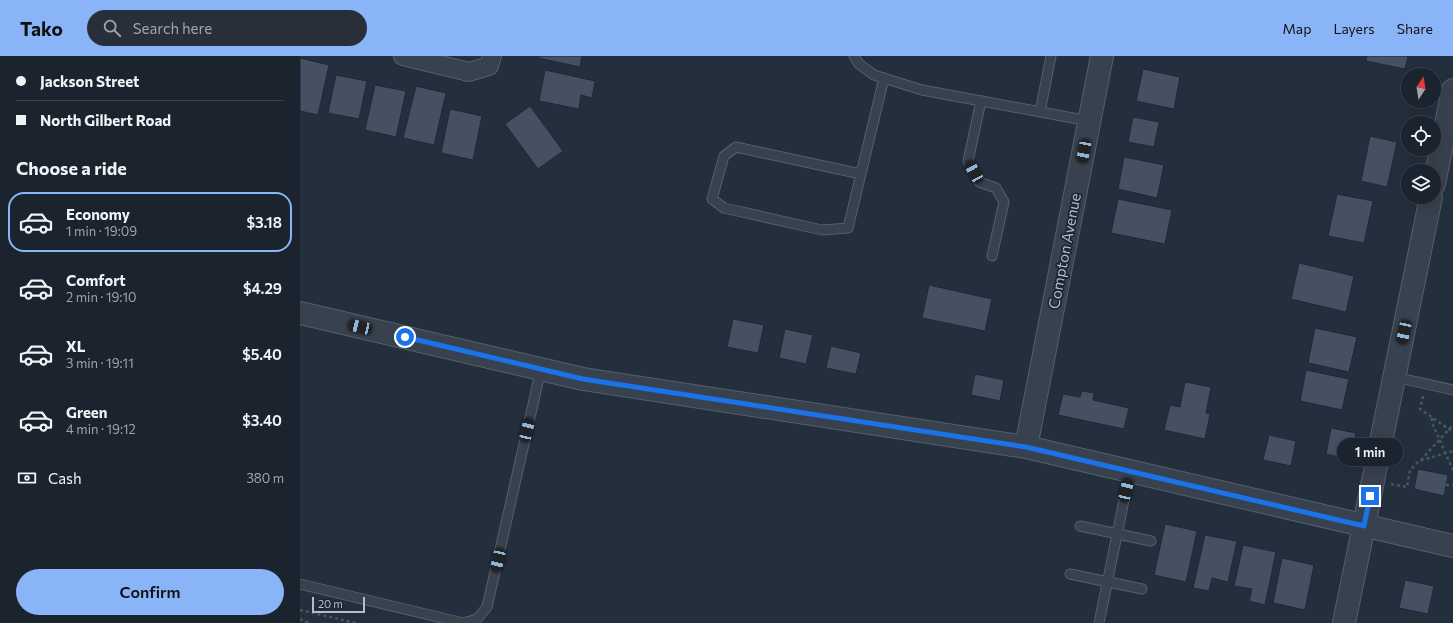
<!DOCTYPE html>
<meta charset="utf-8">
<style>
body{margin:0;font-family:Commissioner,sans-serif;background:#282f3a;color:#f1f3f6;height:100vh;display:flex;flex-direction:column;font-size:15px;white-space:nowrap}
*{box-sizing:border-box;margin:0}
p{font-size:13px;color:#a0a4aa}
.icon{flex:none;width:22px;height:22px;fill:none;stroke:currentColor;stroke-width:2;stroke-linecap:round;stroke-linejoin:round}
.map{position:relative;flex:1;overflow:hidden}
.panel{display:flex;flex-direction:column;background:#1b232e;width:300px}
.panel>*{flex:none}
.banner{display:grid;align-content:center;height:88px;padding:0 16px;background:#1b232e}
.needle{width:26px;rotate:12deg}
.buttons{position:absolute;left:1101px;top:12px;display:grid;gap:8px}
.buttons a{display:grid;place-items:center;width:40px;height:40px;border-radius:50%;background:#1b232e;box-shadow:0 4px 16px #0002,0 0 0 1px #39404a;font-size:20px}
.scale{position:absolute;left:12px;bottom:10px;width:53px;box-sizing:border-box;padding-left:4px;border:2px solid #b4bcc9;border-top:0;font-size:11px;line-height:14px;white-space:nowrap;color:#b4bcc9;-webkit-text-stroke:3px #1d2633;paint-order:stroke}
.end{position:absolute;width:18px;height:18px;margin:-9px;border:5px solid #1a73e8;background:#fff;box-shadow:0 0 0 2px #fff}
.from{border-radius:50%}
.bubble{position:absolute;height:28px;border-radius:14px;background:#1b232e;box-shadow:0 4px 16px #0002,0 0 0 1px #39404a;font-size:13px;font-weight:600;line-height:28px;text-align:center}
.car{position:absolute;width:12px;height:24px;margin:-12px -6px;border-radius:5px;box-shadow:0 0 3px 1px #0007;background:linear-gradient(#222 24%,#8ab4d8 0 40%,#222 0 76%,#8ab4d8 0 86%,#222 0)}
.banner b{display:flex;align-items:center;gap:14px;height:38px;font-size:15px}
.banner b+b{border-top:1px solid #39404a}
.banner i{width:10px;height:10px;background:#f1f3f6}
ul{padding:0;list-style:none}
li{display:flex;align-items:center;gap:12px;height:60px;margin:0 8px 6px;padding:0 8px;border:2px solid transparent;border-radius:16px}
li div{flex:1}
li b{display:block;font-size:15px}
li em{font-style:normal;font-weight:600}
li.current{border-color:#8ab4f8}
li>.icon{width:36px;height:36px;stroke-width:1.5}
h2{padding:0 16px;font-size:18px;line-height:48px}
.pay{display:flex;align-items:center;gap:10px;height:44px;padding:0 16px;font-size:15px}
.pay p{margin-inline-start:auto}
.primary-button{display:flex;gap:8px;margin-top:auto;padding:8px 16px}
.primary-button a{flex:1;height:46px;border-radius:24px;background:#8ab4f8;color:#111;font-size:16px;font-weight:600;line-height:46px;text-align:center}
header{display:flex;align-items:center;gap:24px;box-sizing:border-box;height:56px;padding:0 20px;background:#8ab4f8;color:#111}
header strong{font-size:19px}
nav{display:flex;gap:22px;margin-inline-start:auto;font-size:14px}
.search{width:280px;height:36px;background:#282f3a;display:flex;align-items:center;gap:10px;box-sizing:border-box;padding:0 14px;border-radius:22px;color:#a0a4aa;font-size:15px}
main{display:flex;flex:1;min-height:0}
.map>svg:first-child{display:block}
.building{fill:#455162;stroke:#1f2835}
.lines{fill:none;stroke-linecap:round;stroke-linejoin:round}
.service-casing{stroke:#565f6c;stroke-width:11}
.minor-casing{stroke:#565f6c;stroke-width:20}
.tertiary-casing{stroke:#565f6c;stroke-width:24}
.path{stroke:#44595c;stroke-width:2.5;stroke-dasharray:3 3;stroke-linecap:butt}
.service{stroke:#38414e;stroke-width:9}
.minor{stroke:#38414e;stroke-width:18}
.tertiary{stroke:#38414e;stroke-width:22}
.route{stroke:#1a73e8;stroke-width:5}
.labels{text-anchor:middle;dominant-baseline:central;stroke-width:3.5;stroke-linejoin:round;paint-order:stroke}
.street-label{font-size:15px;fill:#b4bcc9;stroke:#1d2633}
</style>
<header>
<strong>Tako</strong>
<div class="search"><svg class="icon" aria-label="search" viewBox="0 0 24 24"><circle cx="10" cy="10" r="6"/><path d="M15 15l6 6"/></svg>Search here</div>
<nav><a>Map</a><a>Layers</a><a>Share</a></nav>
</header>
<main>
<section class="panel">
<div class="banner">
<b><i class="from"></i>Jackson Street</b>
<b><i></i>North Gilbert Road</b>
</div>
<h2>Choose a ride</h2>
<ul>
<li class="current"><svg class="icon" aria-label="car" viewBox="0 0 24 24"><path d="M5 17H2v-5l4-1 3-4h7l3 4 3 1v5h-3M9 17h6M6 11h13"/><circle cx="7" cy="17" r="2"/><circle cx="17" cy="17" r="2"/></svg><div><b>Economy</b><p>1 min · 19:09</p></div><em>$3.18</em></li>
<li><svg class="icon" aria-label="car" viewBox="0 0 24 24"><path d="M5 17H2v-5l4-1 3-4h7l3 4 3 1v5h-3M9 17h6M6 11h13"/><circle cx="7" cy="17" r="2"/><circle cx="17" cy="17" r="2"/></svg><div><b>Comfort</b><p>2 min · 19:10</p></div><em>$4.29</em></li>
<li><svg class="icon" aria-label="car" viewBox="0 0 24 24"><path d="M5 17H2v-5l4-1 3-4h7l3 4 3 1v5h-3M9 17h6M6 11h13"/><circle cx="7" cy="17" r="2"/><circle cx="17" cy="17" r="2"/></svg><div><b>XL</b><p>3 min · 19:11</p></div><em>$5.40</em></li>
<li><svg class="icon" aria-label="car" viewBox="0 0 24 24"><path d="M5 17H2v-5l4-1 3-4h7l3 4 3 1v5h-3M9 17h6M6 11h13"/><circle cx="7" cy="17" r="2"/><circle cx="17" cy="17" r="2"/></svg><div><b>Green</b><p>4 min · 19:12</p></div><em>$3.40</em></li>
</ul>
<div class="pay"><svg class="icon" aria-label="cash" viewBox="0 0 24 24"><path d="M3 7h18v10H3z"/><circle cx="12" cy="12" r="2"/></svg>Cash<p>380 m</p></div>
<div class="primary-button"><a>Confirm</a></div>
</section>
<div class="map">
<svg width="1153" height="567" viewBox="0 0 1153 567">
<rect width="100%" height="100%" fill="#242f3e"/>
<g class="building">
<polygon points="239,0 282,0 280,11 239,2"/>
<polygon points="1067,0 1108,0 1105,13 1066,5"/>
<polygon points="0,2 29,9 18,59 0,55"/>
<polygon points="843,13 880,21 874,53 836,45"/>
<polygon points="245,14 295,25 292,42 281,39 279,53 239,45"/>
<polygon points="36,19 67,25 59,63 28,57"/>
<polygon points="75,29 106,35 96,81 65,74"/>
<polygon points="116,30 146,37 134,89 103,82"/>
<polygon points="230,50 263,95 238,113 205,68"/>
<polygon points="150,53 182,60 173,104 141,97"/>
<polygon points="833,61 859,66 854,91 828,86"/>
<polygon points="1070,80 1097,86 1087,131 1061,125"/>
<polygon points="824,101 864,109 857,142 818,133"/>
<polygon points="1037,138 1073,145 1064,187 1028,180"/>
<polygon points="818,143 872,154 865,188 811,177"/>
<polygon points="999,207 1054,220 1046,256 991,243"/>
<polygon points="629,229 692,243 685,275 622,262"/>
<polygon points="433,263 464,269 458,297 427,291"/>
<polygon points="1015,272 1057,281 1049,316 1008,307"/>
<polygon points="485,273 513,279 506,308 479,302"/>
<polygon points="531,290 561,297 556,318 526,312"/>
<polygon points="1006,314 1049,323 1042,354 1000,345"/>
<polygon points="675,318 704,324 700,345 671,339"/>
<polygon points="885,326 911,331 906,357 910,358 905,383 864,374 870,349 880,351"/>
<polygon points="782,335 794,337 793,344 829,352 824,373 758,359 763,338 780,341"/>
<polygon points="1031,372 1056,377 1051,404 1026,398"/>
<polygon points="969,379 996,385 991,410 963,404"/>
<polygon points="1118,413 1148,419 1144,440 1114,433"/>
<polygon points="865,468 897,475 886,526 854,519"/>
<polygon points="905,479 937,485 928,526 912,522 909,535 893,532"/>
<polygon points="943,489 976,496 965,549 949,545 952,533 934,530"/>
<polygon points="982,502 1014,509 1005,554 973,547"/>
<polygon points="1105,524 1134,530 1128,558 1099,552"/>
</g>
<g class="lines">
<g class="service-casing">
<g id="service">
<polyline points="554,0 559,8 574,19 622,34 789,65"/>
<polyline points="681,45 668,105 679,126 696,132 704,146 692,200"/>
<polyline points="740,56 751,0"/>
<polyline points="561,118 436,91 424,100 412,143 424,152 522,174 548,172 584,22"/>
<polyline points="1095,321 1153,334"/>
<polyline points="780,470 851,485"/>
<polyline points="770,518 842,533"/>
<polyline points="0,528 163,567 177,563 187,551 241,313"/>
<polyline points="799,567 830,415"/>
</g>
</g>
<g class="minor-casing">
<polyline id="minor" points="103,0 169,16 189,10 192,0"/>
</g>
<g class="tertiary-casing">
<g id="tertiary">
<polyline points="1134,128 1153,34"/>
<polyline points="0,257 283,323 726,391 1153,490"/>
<polyline points="726,391 802,0"/>
<polyline points="1044,567 1131,141"/>
</g>
</g>
<g class="path">
<polyline points="1123,340 1120,353 1153,376"/>
<polyline points="1132,362 1132,367 1153,414"/>
<polyline points="1121,404 1153,369"/>
<polyline points="1091,428 1107,431 1110,414 1119,405 1153,395"/>
<polyline points="1146,429 1153,429"/>
<polyline points="0,554 56,567"/>
<polyline points="19,558 22,547"/>
<polyline points="0,563 9,567"/>
</g>
<use href="#service" class="service"/>
<use href="#minor" class="minor"/>
<use href="#tertiary" class="tertiary"/>
</g>
<g class="lines">
<polyline class="route" points="105,281 283,323 726,391 1064,470 1070,440"/>
</g>
<g class="labels">
<g class="street-label">
<text transform="translate(764 195) rotate(-79)">Compton Avenue</text>
</g>
</g>
</svg>
<div class="buttons">
<a><svg class="needle" viewBox="-14 -14 28 28"><path d="M0-13l5 13h-10z" fill="#e53935"/><path d="M0 13l5-13h-10z" fill="#a0a4aa"/></svg></a>
<a><svg class="icon" aria-label="locate" viewBox="0 0 24 24"><circle cx="12" cy="12" r="6"/><path d="M12 2v4M12 18v4M2 12h4M18 12h4"/></svg></a>
<a><svg class="icon" aria-label="layers" viewBox="0 0 24 24"><path d="M12 4l9 5-9 5-9-5zM3 14l9 5 9-5"/></svg></a>
</div>
<div class="scale">20 m</div>
<i class="end from" style="left:105px;top:281px"></i>
<i class="end" style="left:1070px;top:440px"></i>
<div class="bubble" style="left:1037px;top:382px;width:66px">1 min</div>
<i class="car" style="left:784px;top:95px;rotate:191deg"></i>
<i class="car" style="left:674px;top:116px;rotate:331deg"></i>
<i class="car" style="left:60px;top:271px;rotate:283deg"></i>
<i class="car" style="left:1104px;top:276px;rotate:192deg"></i>
<i class="car" style="left:227px;top:374px;rotate:13deg"></i>
<i class="car" style="left:826px;top:434px;rotate:13deg"></i>
<i class="car" style="left:198px;top:504px;rotate:193deg"></i>
</div>
</main>
